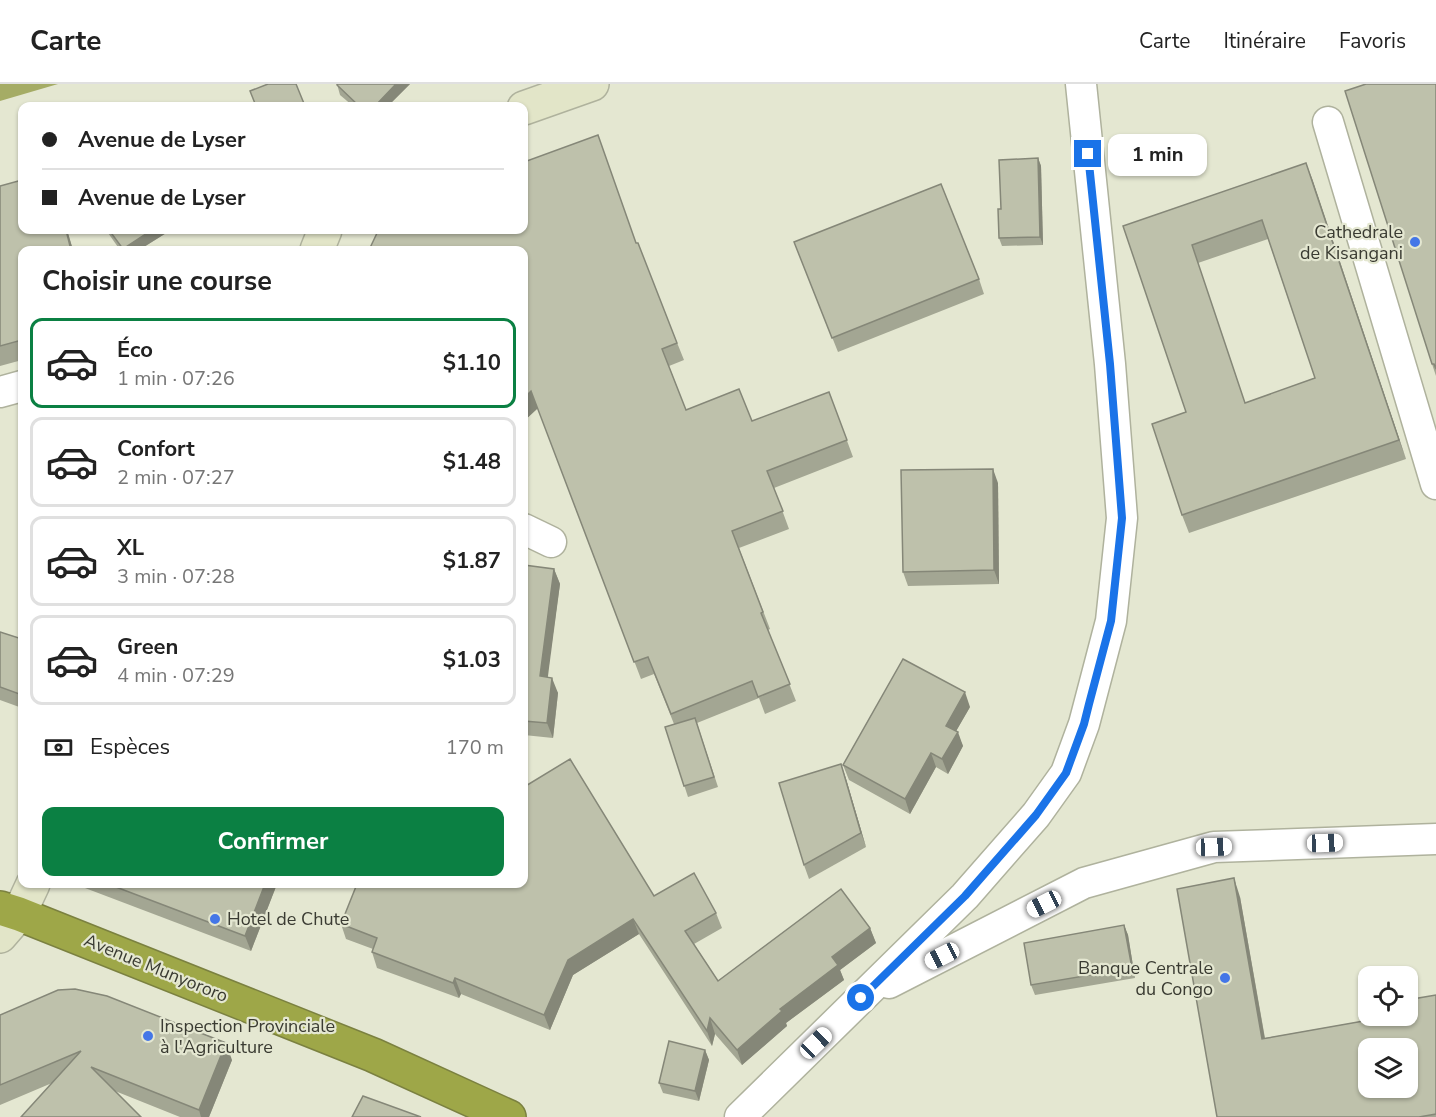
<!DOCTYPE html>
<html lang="fr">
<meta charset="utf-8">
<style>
body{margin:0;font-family:"Nunito Sans",sans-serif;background:#f6f6f6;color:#222;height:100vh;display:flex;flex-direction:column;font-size:22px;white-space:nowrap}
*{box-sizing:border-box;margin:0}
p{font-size:20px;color:#767676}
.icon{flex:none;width:33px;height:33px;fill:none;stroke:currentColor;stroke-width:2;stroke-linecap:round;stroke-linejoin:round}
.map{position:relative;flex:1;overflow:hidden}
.panel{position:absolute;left:18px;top:162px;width:510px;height:642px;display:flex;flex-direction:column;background:#fff;border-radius:12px;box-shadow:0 2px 4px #0004}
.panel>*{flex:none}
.top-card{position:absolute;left:18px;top:18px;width:510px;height:132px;border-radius:12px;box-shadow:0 2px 4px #0004;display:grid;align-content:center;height:132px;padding:0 24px;background:#fff}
.fabs{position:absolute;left:1358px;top:882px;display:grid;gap:12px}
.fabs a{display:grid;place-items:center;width:60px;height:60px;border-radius:12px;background:#fff;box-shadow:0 2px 4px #0004;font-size:30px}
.end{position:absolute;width:27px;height:27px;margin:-14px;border:8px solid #1a73e8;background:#fff;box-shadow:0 0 0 3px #fff}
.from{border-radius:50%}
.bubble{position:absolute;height:42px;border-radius:12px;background:#fff;box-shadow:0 2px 4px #0004;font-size:20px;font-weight:700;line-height:42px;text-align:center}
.car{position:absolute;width:18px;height:36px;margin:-18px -9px;border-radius:8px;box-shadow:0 0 4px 2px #0007;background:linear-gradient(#fff 24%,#345 0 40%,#fff 0 76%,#345 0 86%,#fff 0)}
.top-card b{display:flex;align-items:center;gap:21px;height:57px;font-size:22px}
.top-card b+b{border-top:2px solid #e0e0e0}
.top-card i{width:15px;height:15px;background:#222}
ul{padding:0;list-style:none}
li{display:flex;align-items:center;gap:18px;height:90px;margin:0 12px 9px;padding:0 12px;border:3px solid #e0e0e0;border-radius:12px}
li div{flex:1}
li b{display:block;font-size:22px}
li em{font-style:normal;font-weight:700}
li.active{border-color:#0b8043}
li>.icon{width:54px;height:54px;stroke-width:1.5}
h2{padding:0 24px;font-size:27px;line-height:72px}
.pay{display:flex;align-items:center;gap:15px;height:66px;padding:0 24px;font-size:22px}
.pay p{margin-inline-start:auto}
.cta{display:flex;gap:12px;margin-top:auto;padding:12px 24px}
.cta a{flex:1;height:69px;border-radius:12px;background:#0b8043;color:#fff;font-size:24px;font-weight:700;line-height:69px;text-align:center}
header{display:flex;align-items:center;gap:36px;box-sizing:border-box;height:84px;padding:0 30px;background:#fff;border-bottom:2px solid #e0e0e0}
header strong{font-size:28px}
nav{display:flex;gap:33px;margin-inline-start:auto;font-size:21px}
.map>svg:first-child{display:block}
.water{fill:#a5ac65}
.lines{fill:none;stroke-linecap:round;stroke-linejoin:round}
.street-casing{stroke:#afb29d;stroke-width:33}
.secondary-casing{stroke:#afb29d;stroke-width:36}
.highway-casing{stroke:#7b8140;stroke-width:36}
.street{stroke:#fff;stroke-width:30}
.secondary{stroke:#e2e5c8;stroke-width:33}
.highway{stroke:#9ea748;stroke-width:33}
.wall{fill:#a3a693;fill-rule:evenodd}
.shaded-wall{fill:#858778}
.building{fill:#bec1ab;stroke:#858778;stroke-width:1.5;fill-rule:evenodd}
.route{stroke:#1a73e8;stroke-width:8}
.poi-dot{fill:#4476e7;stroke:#e4e7d1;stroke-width:2}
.labels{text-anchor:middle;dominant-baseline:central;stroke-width:4.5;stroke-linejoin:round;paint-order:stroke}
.poi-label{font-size:18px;fill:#3a3b32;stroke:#e4e7d1;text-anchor:end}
.street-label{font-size:18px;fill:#3a3b32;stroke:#e4e7d1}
</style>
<header>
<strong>Carte</strong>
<nav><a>Carte</a><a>Itinéraire</a><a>Favoris</a></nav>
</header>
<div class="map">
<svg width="1436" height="1033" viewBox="0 0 1436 1033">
<rect width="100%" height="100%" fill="#e4e7d1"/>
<polygon class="water" points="0,0 58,0 0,17"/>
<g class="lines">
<g class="street-casing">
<g id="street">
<polyline points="1328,38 1436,400"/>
<polyline points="0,308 22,302"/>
<polyline points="524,445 551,458"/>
<polyline points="889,899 1084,799 1214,763 1436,755"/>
<polyline points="740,1033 965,812 1036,731 1066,689 1084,640 1111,537 1122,434 1110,280 1081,0"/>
</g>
</g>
<g class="secondary-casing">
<g id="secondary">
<polyline points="524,24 592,0"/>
<polyline points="317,166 325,146"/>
<polyline points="0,852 19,830 33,800"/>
</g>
</g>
<g class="highway-casing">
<polyline id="highway" points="0,824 19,830 373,971 509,1033"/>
</g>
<use href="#street" class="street"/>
<use href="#secondary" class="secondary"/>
<use href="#highway" class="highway"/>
</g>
<g class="wall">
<polygon points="337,0 410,0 388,22 353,22 340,11"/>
<polygon points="1436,0 1436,292 1432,280"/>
<polygon points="1038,74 1041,82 1043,161 1002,162 999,154 1001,125"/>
<path d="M1306 79 1406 375 1189 449 1182 431 1186 328 1123 142ZM1268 155 1315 294 1245 319 1198 179Z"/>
<polygon points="0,102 67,146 73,166 22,166 22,276 0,282"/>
<polygon points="106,146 171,146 139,166 120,166"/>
<polygon points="794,158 979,195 984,210 838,268"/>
<polygon points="637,159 684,276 669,282 686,326 752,337 829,308 853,373 774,404 789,445 739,464 770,545 768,546 796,617 765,630 759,614 697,639 718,703 688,713 665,643 674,640 654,590 641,595 538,324 524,337 524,166"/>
<polygon points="998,399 999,500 908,502 903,488"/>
<polygon points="524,481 554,485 560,500 547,593 558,609 553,654 524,651"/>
<polygon points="0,548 22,555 22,624 0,616"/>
<polygon points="970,623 956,647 963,662 948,690 936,683 910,730 849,696 843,681"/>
<polygon points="841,680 846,695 866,763 809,795 804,781"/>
<polygon points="83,800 277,800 251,867 85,804"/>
<polygon points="654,812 716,829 722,844 694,860 718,897 870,844 876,859 840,886 844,896 786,939 787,942 742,981 715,950 712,962 639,850 573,891 550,946 461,910 459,914 377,884 372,868 373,865 346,855 341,840"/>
<polygon points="1240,813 1265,954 1392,932 1436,911 1436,1033 1217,1033"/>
<polygon points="1124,841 1128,851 1135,894 1035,911 1031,901"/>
<polygon points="0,931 232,976 209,1033 180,1033 115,1007 52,999 0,1021"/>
<polygon points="705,966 709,976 699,1017 663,1009 659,999"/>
</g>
<g class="shaded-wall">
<polygon points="396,0 410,0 388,22 375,22"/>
<polygon points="1038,74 1041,82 1043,161 1040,153"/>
<polygon points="1306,79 1313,97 1406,375 1399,356"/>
<polygon points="66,146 67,146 73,166 71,166"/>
<polygon points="152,146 171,146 139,166 123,166 123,165"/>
<polygon points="531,307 538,324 524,337 524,314"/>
<polygon points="993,385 998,399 999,500 994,486"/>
<polygon points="554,485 560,500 546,607 540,592"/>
<polygon points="552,594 558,609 553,654 547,639"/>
<polygon points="965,608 970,623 951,656 946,642"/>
<polygon points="958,648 963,662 948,690 942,675"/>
<polygon points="931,669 936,683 910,730 905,715"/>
<polygon points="841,680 846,695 866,763 861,749"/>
<polygon points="1234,794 1240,813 1268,973 1262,955"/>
<polygon points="265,800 277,800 251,867 245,852"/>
<polygon points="633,835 639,850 573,891 550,946 544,931 568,876"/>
<polygon points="1124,841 1128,851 1135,894 1132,884"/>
<polygon points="870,844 876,859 840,886 844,896 786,939 787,942 742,981 737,966 832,873"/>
<polygon points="455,894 461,910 459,914 453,899"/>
<polygon points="710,934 715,950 712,962 707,947"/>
<polygon points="226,959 232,976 209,1033 201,1033 199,1026"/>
<polygon points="705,966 709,976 699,1017 695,1007"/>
</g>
<g class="building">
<polygon points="268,0 296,0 305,22 256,22 250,7"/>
<polygon points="337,0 396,0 375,22 359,22 337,1"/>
<polygon points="1366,0 1436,0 1436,285 1434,280 1432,280 1345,7"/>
<polygon points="598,51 636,159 638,159 677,259 662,265 686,326 739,305 752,337 829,308 847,356 767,387 783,427 732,447 763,528 761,529 790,600 758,613 752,597 671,630 648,573 634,578 531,307 524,314 524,166 369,166 378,147 380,146 524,146 524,78"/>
<polygon points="1038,74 1040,153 999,154 998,125 1001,125 999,76"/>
<path d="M1306 79 1399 356 1182 431 1152 340 1186 328 1123 142ZM1262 136 1315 294 1245 319 1192 161Z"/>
<polygon points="22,96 22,146 66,146 71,166 22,166 22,256 0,262 0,102"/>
<polygon points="941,100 979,195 832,254 794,158"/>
<polygon points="109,146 152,146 123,165"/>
<polygon points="993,385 994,486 903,488 901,386"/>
<polygon points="524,481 554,485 540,592 552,594 547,639 524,637"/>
<polygon points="0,548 22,555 22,611 0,603"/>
<polygon points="903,575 965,608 946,642 958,648 942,675 931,669 905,715 843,681"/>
<polygon points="695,634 714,693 684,702 665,643"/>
<polygon points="570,675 654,812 694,789 716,829 685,847 718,897 841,805 870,844 832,873 838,881 780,925 782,927 737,966 710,934 707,947 633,835 568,876 544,931 455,894 453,899 372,868 377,854 341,840 357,800 524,800 524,703"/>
<polygon points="841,680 861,749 804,781 779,699"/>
<path d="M1234 794 1262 955 1392 932H1407V916L1436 911V1030L1419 1033H1217L1177 805ZM1368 964H1407V1004H1368Z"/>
<polygon points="108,800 265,800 245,852"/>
<polygon points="1124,841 1132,884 1031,901 1024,859"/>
<polygon points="75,905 107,912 226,959 199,1026 91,983 141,1033 21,1033 81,967 0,1001 0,931 58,906"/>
<polygon points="669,957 705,966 695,1007 659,999"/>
<polygon points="363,1012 421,1033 352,1033"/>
</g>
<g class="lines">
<polyline class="route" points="861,914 965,812 1036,731 1066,689 1084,640 1089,620 1111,537 1122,434 1110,280 1088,70"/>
</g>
<g class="poi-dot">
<circle cx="1415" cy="158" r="6"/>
<circle cx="215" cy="835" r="6"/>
<circle cx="1225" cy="894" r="6"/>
<circle cx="148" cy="952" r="6"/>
</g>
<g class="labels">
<g class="poi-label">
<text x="1403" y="148">Cathedrale<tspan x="1403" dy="21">de Kisangani</tspan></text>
<text x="227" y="835" text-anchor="start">Hotel de Chute</text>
<text x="1213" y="884">Banque Centrale<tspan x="1213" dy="21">du Congo</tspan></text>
<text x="160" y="942" text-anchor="start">Inspection Provinciale<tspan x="160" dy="21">à l'Agriculture</tspan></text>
</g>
<g class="street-label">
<text transform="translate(156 884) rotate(22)">Avenue Munyororo</text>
</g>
</g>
</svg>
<div class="fabs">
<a><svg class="icon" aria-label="locate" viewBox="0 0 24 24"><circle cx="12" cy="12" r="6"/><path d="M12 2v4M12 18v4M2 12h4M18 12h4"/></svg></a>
<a><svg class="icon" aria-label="layers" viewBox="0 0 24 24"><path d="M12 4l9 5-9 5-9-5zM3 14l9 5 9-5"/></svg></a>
</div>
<i class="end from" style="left:861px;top:914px"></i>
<i class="end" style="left:1088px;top:70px"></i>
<div class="bubble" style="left:1108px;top:50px;width:99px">1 min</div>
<i class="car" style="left:1325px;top:759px;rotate:88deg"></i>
<i class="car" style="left:1214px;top:763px;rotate:88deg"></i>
<i class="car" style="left:1044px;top:820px;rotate:243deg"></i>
<i class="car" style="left:942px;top:872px;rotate:243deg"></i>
<i class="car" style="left:816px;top:959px;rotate:46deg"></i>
<div class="top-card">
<b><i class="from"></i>Avenue de Lyser</b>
<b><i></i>Avenue de Lyser</b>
</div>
<section class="panel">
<h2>Choisir une course</h2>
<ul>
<li class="active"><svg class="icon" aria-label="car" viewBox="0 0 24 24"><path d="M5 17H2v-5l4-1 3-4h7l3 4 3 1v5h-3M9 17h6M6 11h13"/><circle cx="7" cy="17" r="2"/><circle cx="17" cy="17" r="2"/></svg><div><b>Éco</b><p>1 min · 07:26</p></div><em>$1.10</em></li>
<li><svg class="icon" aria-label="car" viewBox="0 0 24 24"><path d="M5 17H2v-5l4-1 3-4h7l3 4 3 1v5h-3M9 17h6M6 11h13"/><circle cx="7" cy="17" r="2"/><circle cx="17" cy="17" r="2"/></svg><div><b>Confort</b><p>2 min · 07:27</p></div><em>$1.48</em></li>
<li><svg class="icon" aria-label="car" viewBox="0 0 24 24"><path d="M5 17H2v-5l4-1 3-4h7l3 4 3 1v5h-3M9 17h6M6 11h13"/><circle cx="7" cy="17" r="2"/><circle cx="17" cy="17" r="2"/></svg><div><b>XL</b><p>3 min · 07:28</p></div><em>$1.87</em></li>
<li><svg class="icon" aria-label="car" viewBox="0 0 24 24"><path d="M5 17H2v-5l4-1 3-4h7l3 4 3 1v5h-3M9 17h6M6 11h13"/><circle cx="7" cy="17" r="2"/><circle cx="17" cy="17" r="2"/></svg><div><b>Green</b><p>4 min · 07:29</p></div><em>$1.03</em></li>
</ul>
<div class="pay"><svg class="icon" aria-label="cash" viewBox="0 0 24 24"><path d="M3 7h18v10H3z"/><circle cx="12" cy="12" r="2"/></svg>Espèces<p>170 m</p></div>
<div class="cta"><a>Confirmer</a></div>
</section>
</div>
